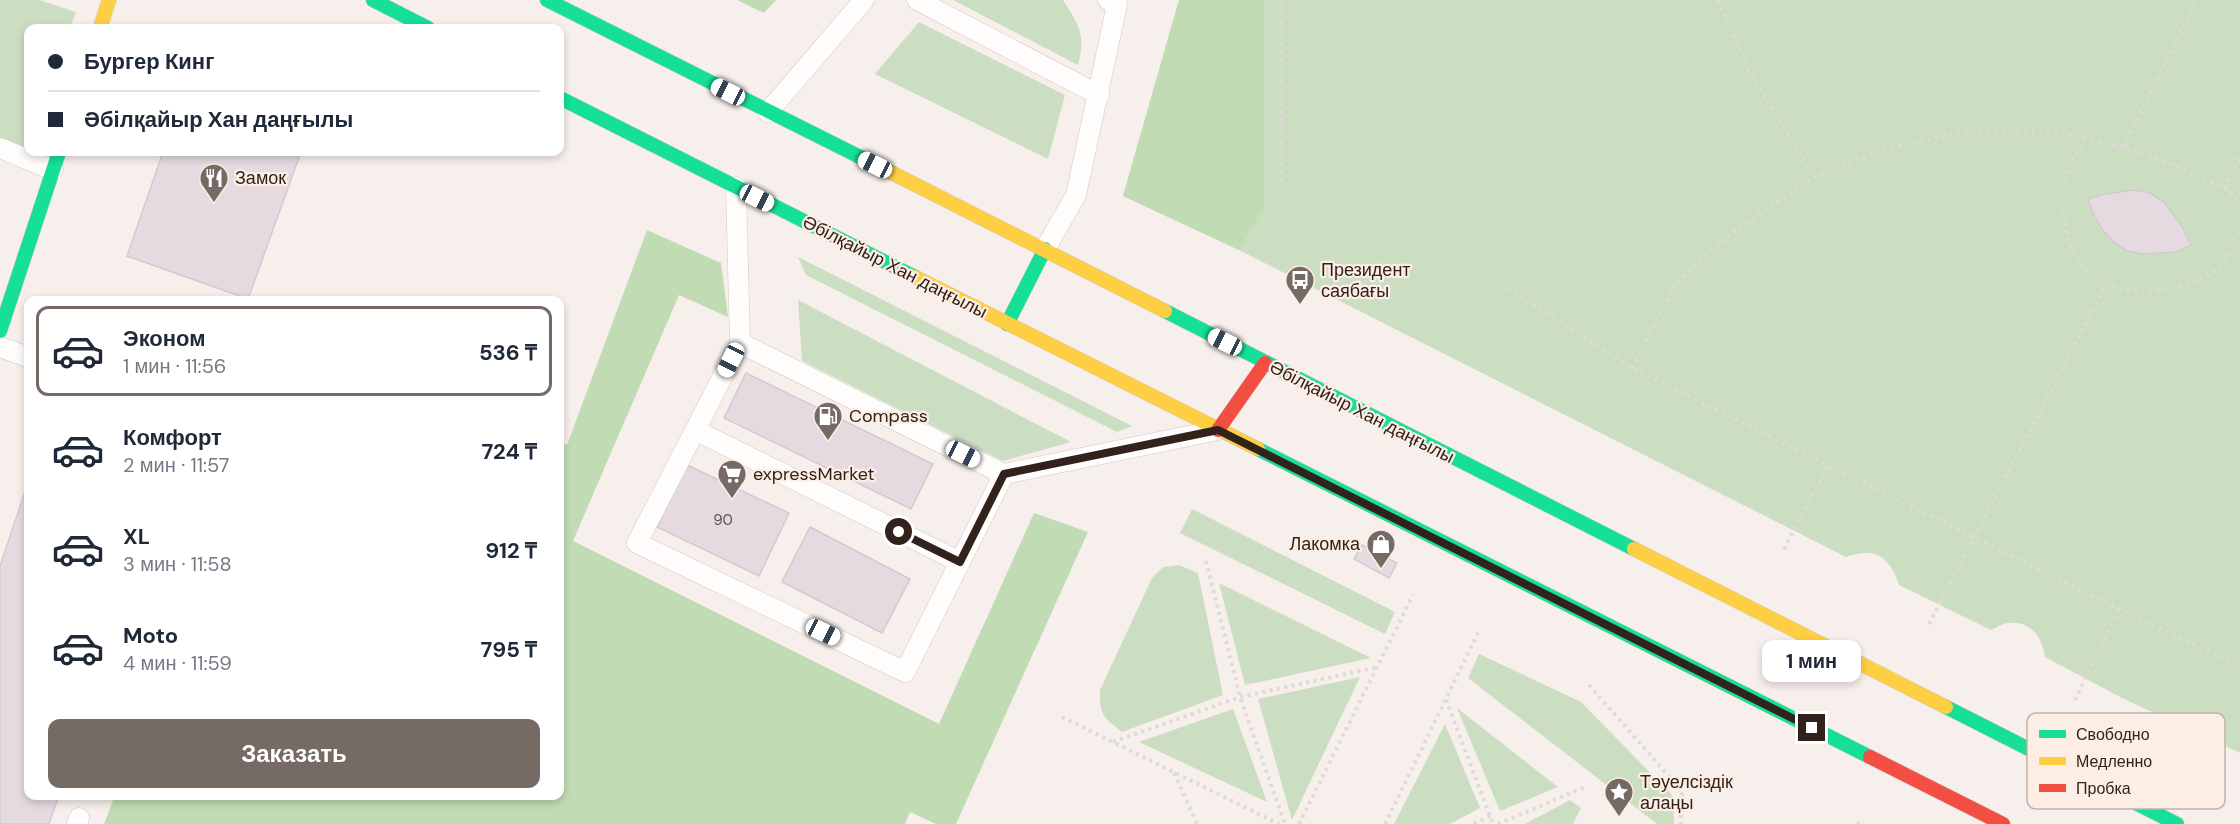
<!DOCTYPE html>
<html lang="ru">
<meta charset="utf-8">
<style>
body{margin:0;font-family:"DM Sans",sans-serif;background:#f2f2f3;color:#1f2937;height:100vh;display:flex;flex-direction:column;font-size:22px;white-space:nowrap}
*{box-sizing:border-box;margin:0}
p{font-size:20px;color:#747a83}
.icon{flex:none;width:33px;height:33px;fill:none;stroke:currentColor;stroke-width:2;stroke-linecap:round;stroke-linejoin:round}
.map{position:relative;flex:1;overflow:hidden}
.panel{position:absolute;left:24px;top:296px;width:540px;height:504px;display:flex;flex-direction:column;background:#fff;border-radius:12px;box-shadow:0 3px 9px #0003}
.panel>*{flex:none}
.guide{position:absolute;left:24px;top:24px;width:540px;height:132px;border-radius:12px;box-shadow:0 3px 9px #0003;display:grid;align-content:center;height:132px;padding:0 24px;background:#fff}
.end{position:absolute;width:27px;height:27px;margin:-14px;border:8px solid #31231c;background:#fff;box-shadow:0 0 0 3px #fff}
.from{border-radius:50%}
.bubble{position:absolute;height:42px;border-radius:12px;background:#fff;box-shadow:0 3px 9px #0003;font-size:20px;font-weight:700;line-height:42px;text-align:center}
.car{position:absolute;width:18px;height:36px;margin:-18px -9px;border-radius:8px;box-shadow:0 0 4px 2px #0007;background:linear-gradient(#fff 24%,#345 0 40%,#fff 0 76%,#345 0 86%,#fff 0)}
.guide b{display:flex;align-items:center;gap:21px;height:57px;font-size:22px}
.guide b+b{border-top:2px solid #e0e1e3}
.guide i{width:15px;height:15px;background:#1f2937}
ul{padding:10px 0 0;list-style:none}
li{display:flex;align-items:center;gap:18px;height:90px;margin:0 12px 9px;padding:0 12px;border:3px solid transparent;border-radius:12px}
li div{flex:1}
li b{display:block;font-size:22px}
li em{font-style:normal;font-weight:700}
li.active{border-color:#766a64}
li>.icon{width:54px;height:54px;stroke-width:1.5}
.button{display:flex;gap:12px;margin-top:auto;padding:12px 24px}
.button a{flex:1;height:69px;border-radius:12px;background:#766a64;color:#fff;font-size:24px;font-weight:700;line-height:69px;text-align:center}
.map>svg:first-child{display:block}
.green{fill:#ccdec1}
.forest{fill:#c1dbb5}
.building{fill:#e4dae0;stroke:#d2cacf;stroke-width:1.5}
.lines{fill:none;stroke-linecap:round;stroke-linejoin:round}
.lane-casing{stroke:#d4c9c3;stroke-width:21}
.fast-casing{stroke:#d4c9c3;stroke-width:15}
.slow-casing{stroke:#d4c9c3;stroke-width:15}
.jam-casing{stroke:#d4c9c3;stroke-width:15}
.path{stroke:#dddad8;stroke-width:4;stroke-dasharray:3 4.5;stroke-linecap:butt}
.lane{stroke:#fefdfc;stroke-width:20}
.fast{stroke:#16e098;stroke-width:14}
.slow{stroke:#ffcf43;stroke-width:14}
.jam{stroke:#f24e42;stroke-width:14}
.route{stroke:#31231c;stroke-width:8}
.labels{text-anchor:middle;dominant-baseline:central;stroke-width:4.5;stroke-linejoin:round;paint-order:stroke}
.number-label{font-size:15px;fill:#605450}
.poi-label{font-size:18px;fill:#31231c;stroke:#fdeee5;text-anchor:start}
.street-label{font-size:18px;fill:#31231c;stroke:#fdeee5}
.key{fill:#fdeee5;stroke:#c0b1a9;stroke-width:1.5}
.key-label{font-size:16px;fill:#31231c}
</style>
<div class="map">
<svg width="2240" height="824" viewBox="0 0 2240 824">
<rect width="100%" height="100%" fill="#f7efeb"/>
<g class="green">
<polygon points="0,0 39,0 76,12 70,28 28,28 28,148 0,139"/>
<path d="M953 0H1063C1079 25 1086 35 1078 65Z"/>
<path d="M1179 0H2240V753L2122 698 2045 657C2042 637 2032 621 2008 623 2003 623 1996 628 1991 630L1899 585C1890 556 1874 547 1846 557L1239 250 1123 196Z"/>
<polygon points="919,22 1065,95 1048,159 875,74"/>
<polygon points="798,257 1132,426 1117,432 806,275"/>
<polygon points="798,300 1071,442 1003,461 802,361"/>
<polygon points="1192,509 1395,612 1385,634 1180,533"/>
<path d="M1179 565 1198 573 1223 695 1122 732C1103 717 1099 714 1100 690L1152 578 1163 567Z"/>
<polygon points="1219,583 1371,658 1245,685"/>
<polygon points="1479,654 1581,702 1673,796 1674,824 1657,824 1468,678"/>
<polygon points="1360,677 1292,820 1258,699"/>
<polygon points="1457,708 1558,787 1500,811"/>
<polygon points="1233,709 1267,802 1139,742"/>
<polygon points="1445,724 1480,808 1450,824 1394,824"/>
<polygon points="1570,800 1581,808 1573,824 1525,824"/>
</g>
<g class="forest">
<polygon points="737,0 776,0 764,13"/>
<polygon points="1179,0 1264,0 1264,207 1239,250 1123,196"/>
<polygon points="647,230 721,263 728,317 679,295 573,541 939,724 1034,513 1088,532 956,824 936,824 910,812 905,824 104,824 115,795 560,795 560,443 567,445"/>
</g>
<g class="building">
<polygon points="163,152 301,152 248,299 127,256"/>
<polygon points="2135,190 2150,193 2164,202 2183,228 2191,245 2176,252 2142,254 2127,251 2114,242 2103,231 2094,215 2088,199 2105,194"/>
<polygon points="746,373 933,464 911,509 724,418"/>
<polygon points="687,465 789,513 759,576 657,527"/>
<polygon points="28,483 28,795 59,795 49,824 0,824 0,566"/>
<polygon points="810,527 910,579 882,633 782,582"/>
<polygon points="1362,545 1397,563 1389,578 1354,559"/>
</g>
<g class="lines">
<g class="lane-casing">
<g id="lane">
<polyline points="917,0 1099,95"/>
<polyline points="768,112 864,0"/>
<polyline points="0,148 53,170"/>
<polyline points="736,187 740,343 637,543 905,672 1004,474"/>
<polyline points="1045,249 1076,195 1117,5 1108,0"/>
<polyline points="740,343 1004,474 1218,430"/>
<polyline points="0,347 28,357"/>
<polyline points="695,430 960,562"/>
<polyline points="77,824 79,818"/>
</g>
</g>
<g class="fast-casing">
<g id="fast">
<polyline points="373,0 428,28"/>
<polyline points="547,0 892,173"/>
<polyline points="560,98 915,277"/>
<polyline points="1165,311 1634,549"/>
<polyline points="1007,324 1045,249"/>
<polyline points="0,331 59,152"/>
<polyline points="1258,449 1870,757"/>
<polyline points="1946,707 2177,824"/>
</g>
</g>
<g class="slow-casing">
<g id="slow">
<polyline points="100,28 109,0"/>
<polyline points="892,173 1165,311"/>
<polyline points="915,277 1258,449"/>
<polyline points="1634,549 1946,707"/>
</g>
</g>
<g class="jam-casing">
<g id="jam">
<polyline points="1218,430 1265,363"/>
<polyline points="1870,757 2003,824"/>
</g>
</g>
<g class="path">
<polyline points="1718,0 1749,71 1814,177"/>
<path d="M2085 138C2079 149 2071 160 2067 171 2063 182 2064 196 2064 207 2062 277 2121 304 2182 285 2198 280 2214 275 2225 261 2232 252 2236 237 2240 227"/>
<polyline points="2123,147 2197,0"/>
<polyline points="1281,181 1281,0"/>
<polyline points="2225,188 2240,156"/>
<polyline points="1508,288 1632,368 2119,609 2240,666"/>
<polyline points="1632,368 1675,285 1730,234 1814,177 1887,148 1968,131 2056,131 2148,154 2225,188 2240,202"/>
<polyline points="1784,549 1828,466"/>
<polyline points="1206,561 1240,697 1285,824"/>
<polyline points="1929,624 2106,285"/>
<polyline points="1589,685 1682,791 1681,824"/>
<polyline points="1446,700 1493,824"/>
<polyline points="2075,700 2119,609"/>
<polyline points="1062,717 1279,824"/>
<polyline points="1113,742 1240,697 1378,667"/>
<polyline points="1174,773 1197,824"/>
<polyline points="1299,824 1413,595"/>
<polyline points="1385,824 1480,629"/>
<polyline points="1474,824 1490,816"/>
<polyline points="1498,824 1585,787"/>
<polyline points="1858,824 1859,822"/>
</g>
<use href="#lane" class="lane"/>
<use href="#fast" class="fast"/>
<use href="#slow" class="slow"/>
<use href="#jam" class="jam"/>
</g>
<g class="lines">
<polyline class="route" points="899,532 960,562 1004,474 1218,430 1812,728"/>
</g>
<defs>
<g id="restaurant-pin" transform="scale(1.5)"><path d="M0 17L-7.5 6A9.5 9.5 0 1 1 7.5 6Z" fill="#766a64" stroke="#fdeee5"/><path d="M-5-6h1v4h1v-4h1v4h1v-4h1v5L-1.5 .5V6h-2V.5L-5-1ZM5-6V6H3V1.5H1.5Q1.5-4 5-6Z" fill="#fff"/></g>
<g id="bus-pin" transform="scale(1.5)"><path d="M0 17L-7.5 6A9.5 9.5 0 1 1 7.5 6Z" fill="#766a64" stroke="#fdeee5"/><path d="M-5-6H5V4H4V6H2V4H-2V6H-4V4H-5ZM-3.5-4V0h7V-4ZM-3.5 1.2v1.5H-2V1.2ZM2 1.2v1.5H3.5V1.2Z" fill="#fff"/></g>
<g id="fuel-pin" transform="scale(1.5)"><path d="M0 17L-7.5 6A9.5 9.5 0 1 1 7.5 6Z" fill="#766a64" stroke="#fdeee5"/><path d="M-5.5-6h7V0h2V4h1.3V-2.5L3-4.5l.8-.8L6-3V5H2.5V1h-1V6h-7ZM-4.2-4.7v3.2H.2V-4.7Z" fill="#fff"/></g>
<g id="supermarket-pin" transform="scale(1.5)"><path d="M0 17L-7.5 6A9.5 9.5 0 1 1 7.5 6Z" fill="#766a64" stroke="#fdeee5"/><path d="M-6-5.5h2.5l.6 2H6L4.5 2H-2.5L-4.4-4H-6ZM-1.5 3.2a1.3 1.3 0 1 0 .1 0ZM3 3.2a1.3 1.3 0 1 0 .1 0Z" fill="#fff"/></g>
<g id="shop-pin" transform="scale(1.5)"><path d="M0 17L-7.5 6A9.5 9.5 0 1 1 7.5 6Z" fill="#766a64" stroke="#fdeee5"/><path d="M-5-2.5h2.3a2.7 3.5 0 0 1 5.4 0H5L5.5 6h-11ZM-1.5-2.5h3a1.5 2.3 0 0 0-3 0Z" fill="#fff"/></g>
<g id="sight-pin" transform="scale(1.5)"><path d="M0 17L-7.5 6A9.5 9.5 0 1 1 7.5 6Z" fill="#766a64" stroke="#fdeee5"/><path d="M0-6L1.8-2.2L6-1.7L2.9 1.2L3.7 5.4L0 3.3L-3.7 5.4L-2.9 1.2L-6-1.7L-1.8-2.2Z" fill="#fff"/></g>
</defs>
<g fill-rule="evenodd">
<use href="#restaurant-pin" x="214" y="178"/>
<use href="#bus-pin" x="1300" y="280"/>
<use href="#fuel-pin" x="828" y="416"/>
<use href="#supermarket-pin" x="732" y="474"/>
<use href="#shop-pin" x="1381" y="544"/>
<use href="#sight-pin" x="1619" y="792"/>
</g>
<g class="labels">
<g class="number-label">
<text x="723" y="520">90</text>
</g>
<g class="poi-label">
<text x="235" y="178">Замок</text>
<text x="1321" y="270">Президент<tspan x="1321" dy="21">саябағы</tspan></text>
<text x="849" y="416">Compass</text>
<text x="753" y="474">expressMarket</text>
<text x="1360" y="544" text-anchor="end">Лакомка</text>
<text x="1640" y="782">Тәуелсіздік<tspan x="1640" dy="21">алаңы</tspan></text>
</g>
<g class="street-label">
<text transform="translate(895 267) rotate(27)">Әбілқайыр Хан даңғылы</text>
<text transform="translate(1362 412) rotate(27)">Әбілқайыр Хан даңғылы</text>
</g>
</g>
<rect x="2027" y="713" width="198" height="96" rx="9" class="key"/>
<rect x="2039" y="730" width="27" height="8" fill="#16e098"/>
<rect x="2039" y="757" width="27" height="8" fill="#ffcf43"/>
<rect x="2039" y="784" width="27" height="8" fill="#f24e42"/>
<g class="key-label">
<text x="2076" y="740">Свободно</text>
<text x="2076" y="767">Медленно</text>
<text x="2076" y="794">Пробка</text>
</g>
</svg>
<i class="end from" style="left:899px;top:532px"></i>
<i class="end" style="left:1812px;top:728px"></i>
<div class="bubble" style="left:1762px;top:640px;width:99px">1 мин</div>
<i class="car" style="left:728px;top:92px;rotate:297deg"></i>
<i class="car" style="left:875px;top:165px;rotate:296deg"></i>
<i class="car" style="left:757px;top:198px;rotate:117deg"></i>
<i class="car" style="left:1225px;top:342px;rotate:297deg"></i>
<i class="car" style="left:731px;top:360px;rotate:207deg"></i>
<i class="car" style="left:963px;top:454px;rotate:117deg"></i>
<i class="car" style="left:823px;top:632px;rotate:116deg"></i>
<div class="guide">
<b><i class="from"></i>Бургер Кинг</b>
<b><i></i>Әбілқайыр Хан даңғылы</b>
</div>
<section class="panel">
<ul>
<li class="active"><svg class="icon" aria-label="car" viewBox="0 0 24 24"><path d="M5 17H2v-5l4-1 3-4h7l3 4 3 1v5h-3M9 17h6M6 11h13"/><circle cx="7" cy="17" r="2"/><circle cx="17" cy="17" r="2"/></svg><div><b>Эконом</b><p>1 мин · 11:56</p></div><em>536 ₸</em></li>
<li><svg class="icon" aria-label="car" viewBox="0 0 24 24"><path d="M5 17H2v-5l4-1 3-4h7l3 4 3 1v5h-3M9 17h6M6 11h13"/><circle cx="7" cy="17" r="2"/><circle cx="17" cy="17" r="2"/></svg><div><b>Комфорт</b><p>2 мин · 11:57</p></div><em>724 ₸</em></li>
<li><svg class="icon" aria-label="car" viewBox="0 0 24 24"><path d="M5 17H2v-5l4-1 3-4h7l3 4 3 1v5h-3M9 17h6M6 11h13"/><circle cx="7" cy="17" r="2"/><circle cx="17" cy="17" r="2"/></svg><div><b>XL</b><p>3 мин · 11:58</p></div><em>912 ₸</em></li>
<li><svg class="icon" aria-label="car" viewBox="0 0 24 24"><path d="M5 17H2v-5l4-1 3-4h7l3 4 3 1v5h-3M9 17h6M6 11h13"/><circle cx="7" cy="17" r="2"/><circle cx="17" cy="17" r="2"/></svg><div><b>Moto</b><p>4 мин · 11:59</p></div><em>795 ₸</em></li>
</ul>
<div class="button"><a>Заказать</a></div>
</section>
</div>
